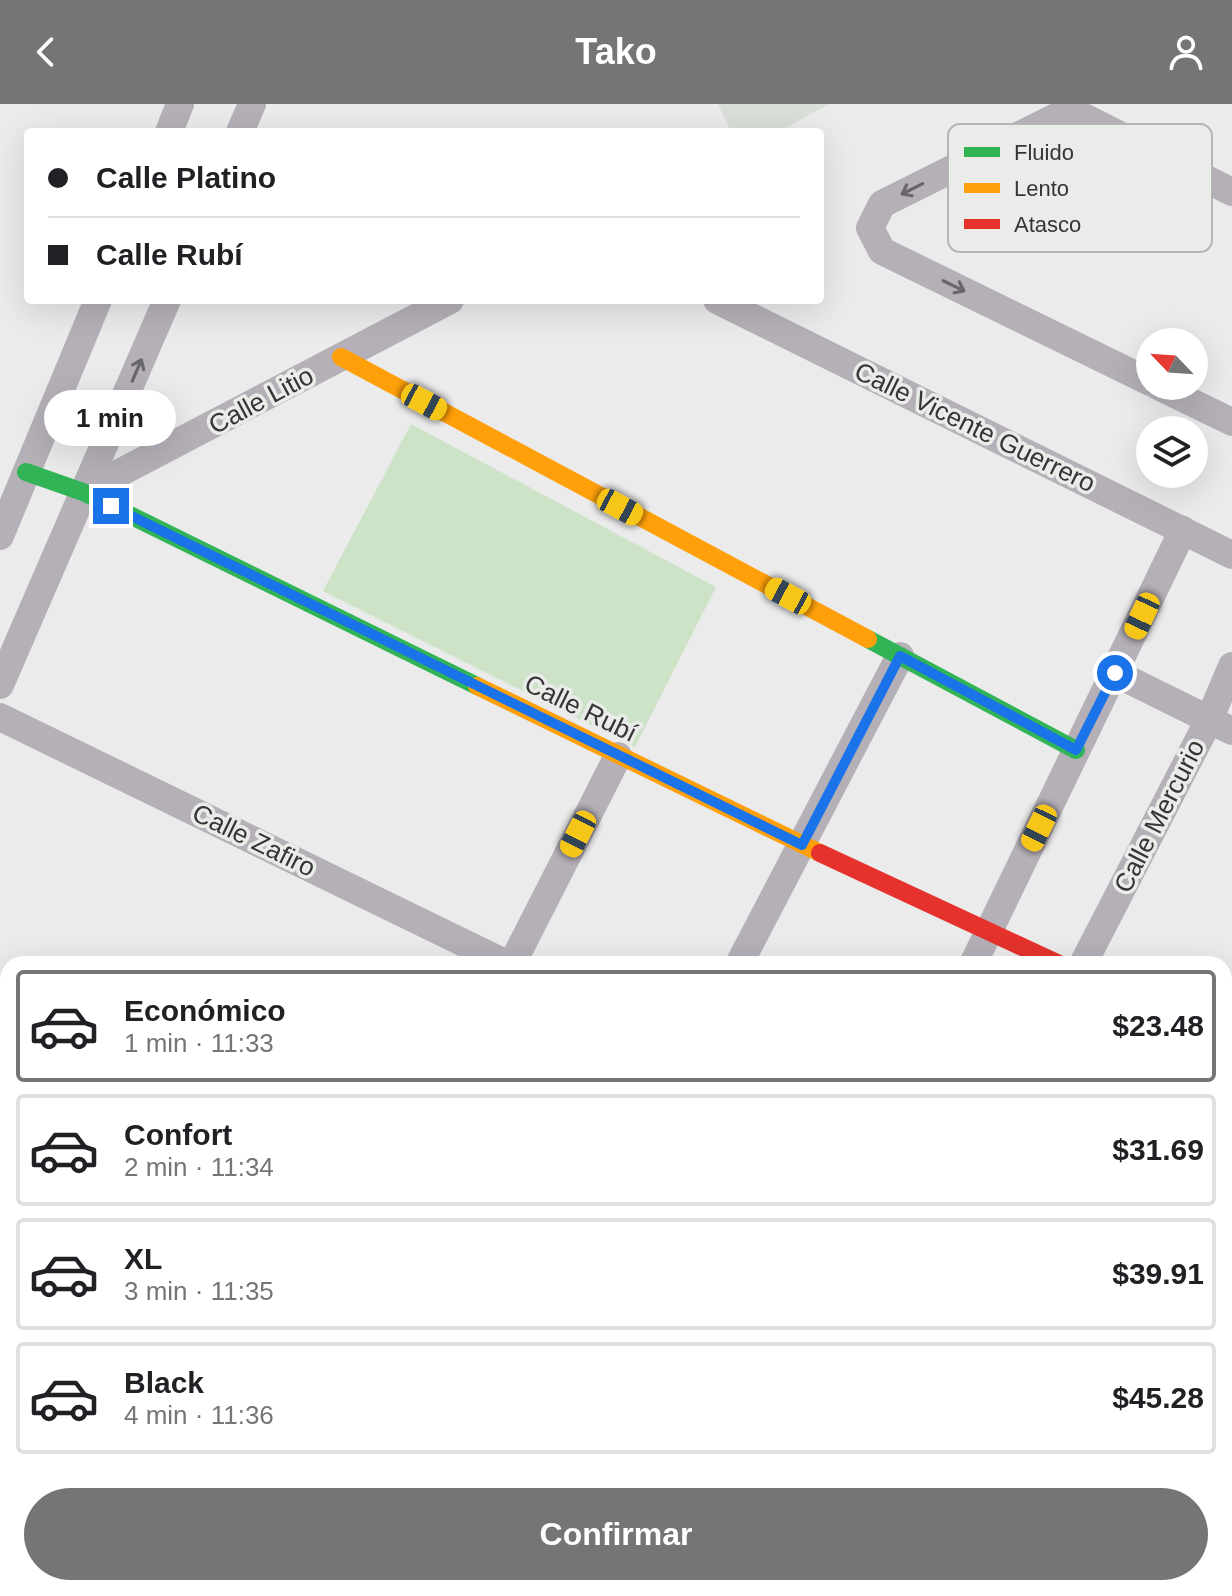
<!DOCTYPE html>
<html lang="es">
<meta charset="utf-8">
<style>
body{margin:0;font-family:Helvetica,sans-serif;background:#f2f2f2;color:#202124;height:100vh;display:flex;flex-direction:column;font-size:30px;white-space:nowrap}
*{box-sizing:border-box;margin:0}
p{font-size:26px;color:#757577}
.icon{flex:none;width:44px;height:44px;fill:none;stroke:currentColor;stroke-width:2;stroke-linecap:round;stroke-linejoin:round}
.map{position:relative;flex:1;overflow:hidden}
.sheet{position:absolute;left:0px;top:852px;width:1232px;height:640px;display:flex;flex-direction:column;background:#fff;border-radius:24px 24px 0 0;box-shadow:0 8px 32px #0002}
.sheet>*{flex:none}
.hud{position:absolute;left:24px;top:24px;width:800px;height:176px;border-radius:8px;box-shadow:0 8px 32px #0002;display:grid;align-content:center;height:176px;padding:0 24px;background:#fff}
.needle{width:52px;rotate:295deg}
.buttons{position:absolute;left:1136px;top:224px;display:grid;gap:16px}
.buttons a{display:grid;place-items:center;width:72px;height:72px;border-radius:50%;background:#fff;box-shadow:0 8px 32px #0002;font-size:40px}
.end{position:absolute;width:36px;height:36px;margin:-18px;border:10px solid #1a73e8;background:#fff;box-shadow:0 0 0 4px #fff}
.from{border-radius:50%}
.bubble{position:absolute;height:56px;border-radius:28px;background:#fff;box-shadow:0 8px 32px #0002;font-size:26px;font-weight:600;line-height:56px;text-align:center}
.car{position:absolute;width:24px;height:48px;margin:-24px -12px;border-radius:10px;box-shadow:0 0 6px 2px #0007;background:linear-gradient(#f5c518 24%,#345 0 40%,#f5c518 0 76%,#345 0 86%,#f5c518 0)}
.hud b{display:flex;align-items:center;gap:28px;height:76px;font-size:30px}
.hud b+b{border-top:2px solid #e0e0e0}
.hud i{width:20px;height:20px;background:#202124}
ul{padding:14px 0 0;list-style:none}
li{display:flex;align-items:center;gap:24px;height:112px;margin:0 16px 12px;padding:0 8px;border:4px solid #e0e0e0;border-radius:8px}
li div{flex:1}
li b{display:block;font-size:30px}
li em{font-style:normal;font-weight:600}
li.selected{border-color:#747574}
li>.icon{width:72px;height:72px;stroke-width:1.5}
.button{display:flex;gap:16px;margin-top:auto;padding:16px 24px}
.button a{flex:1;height:92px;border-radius:48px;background:#747574;color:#fff;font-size:32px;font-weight:600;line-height:92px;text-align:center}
header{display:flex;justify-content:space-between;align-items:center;height:104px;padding:0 24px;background:#747574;color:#fff;font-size:36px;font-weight:600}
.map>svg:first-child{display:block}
.built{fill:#dadfd9}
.green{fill:#cde3c8}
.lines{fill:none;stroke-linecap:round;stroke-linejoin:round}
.street{stroke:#b5b0b8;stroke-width:28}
.fast{stroke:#30b455;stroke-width:18}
.slow{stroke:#ff9f0a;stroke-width:18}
.jam{stroke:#e5322d;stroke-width:18}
.oneway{stroke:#686669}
.route{stroke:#1a73e8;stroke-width:10}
.labels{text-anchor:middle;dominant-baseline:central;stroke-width:7;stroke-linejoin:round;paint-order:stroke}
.street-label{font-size:26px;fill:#343534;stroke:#eaece9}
.key{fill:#eaece9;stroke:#b3b5b3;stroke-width:2}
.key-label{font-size:22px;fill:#343534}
</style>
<header><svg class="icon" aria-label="back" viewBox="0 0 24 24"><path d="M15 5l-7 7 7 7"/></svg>Tako<svg class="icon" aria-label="person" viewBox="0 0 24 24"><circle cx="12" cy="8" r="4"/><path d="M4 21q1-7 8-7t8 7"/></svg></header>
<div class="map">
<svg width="1232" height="1492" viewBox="0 0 1232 1492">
<rect width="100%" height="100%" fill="#eaebea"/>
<polygon class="built" points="718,0 829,0 778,28 731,28"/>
<polygon class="green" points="411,320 716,483 635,643 323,487"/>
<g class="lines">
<g class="street">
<polyline points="169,28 180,0"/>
<polyline points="240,28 252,0"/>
<polyline points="717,196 1232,451"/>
<polyline points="1150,278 882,147 870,124 882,100 1070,6 1232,88"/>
<polyline points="1158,282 1232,318"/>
<polyline points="83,388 450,196"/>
<polyline points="0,432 98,196"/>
<polyline points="1115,569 1232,627"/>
<polyline points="0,581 167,196"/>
<polyline points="0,613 507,860"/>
<polyline points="512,860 618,652"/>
<polyline points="739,860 900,552"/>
<polyline points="973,860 1183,426"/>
<polyline points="1083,860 1209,616 1232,562"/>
<polyline points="1224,927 1232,910"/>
<polyline points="0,1068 8,1072"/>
<polyline points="1224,1267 1232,1270"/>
<polyline points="1224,1448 1232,1452"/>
<polyline points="946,1484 963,1492"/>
</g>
<g class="fast">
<polyline points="26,368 83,388 477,582"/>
<polyline points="868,535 1076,646"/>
</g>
<g class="slow">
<polyline points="341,253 868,535"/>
<polyline points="477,582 820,749"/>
</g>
<polyline class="jam" points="820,749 1059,860"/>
</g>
<defs><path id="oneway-shaft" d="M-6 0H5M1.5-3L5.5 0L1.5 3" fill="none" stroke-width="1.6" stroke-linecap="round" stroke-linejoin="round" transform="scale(2)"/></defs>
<g class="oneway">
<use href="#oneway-shaft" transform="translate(912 85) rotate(153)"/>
<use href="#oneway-shaft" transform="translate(954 182) rotate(26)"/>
<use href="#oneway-shaft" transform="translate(137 266) rotate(-67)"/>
</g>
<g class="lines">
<polyline class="route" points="111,402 802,741 900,552 1076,646 1115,569"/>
</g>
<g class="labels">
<g class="street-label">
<text transform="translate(261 296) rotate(-28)">Calle Litio</text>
<text transform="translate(975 323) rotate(26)">Calle Vicente Guerrero</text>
<text transform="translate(581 604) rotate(26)">Calle Rubí</text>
<text transform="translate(1159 712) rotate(-63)">Calle Mercurio</text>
<text transform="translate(254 736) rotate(26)">Calle Zafiro</text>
</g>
</g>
<rect x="948" y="20" width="264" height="128" rx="12" class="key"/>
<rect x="964" y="43" width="36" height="10" fill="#30b455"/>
<rect x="964" y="79" width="36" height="10" fill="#ff9f0a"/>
<rect x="964" y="115" width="36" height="10" fill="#e5322d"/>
<g class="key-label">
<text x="1014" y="56">Fluido</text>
<text x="1014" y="92">Lento</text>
<text x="1014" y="128">Atasco</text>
</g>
</svg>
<div class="buttons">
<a><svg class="needle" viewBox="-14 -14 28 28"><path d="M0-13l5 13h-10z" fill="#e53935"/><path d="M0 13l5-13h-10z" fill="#757577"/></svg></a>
<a><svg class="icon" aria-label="layers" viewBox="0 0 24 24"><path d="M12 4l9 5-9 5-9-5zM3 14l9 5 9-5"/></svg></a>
</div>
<i class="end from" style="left:1115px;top:569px"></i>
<i class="end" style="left:111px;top:402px"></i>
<div class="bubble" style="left:44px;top:286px;width:132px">1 min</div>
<i class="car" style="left:424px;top:298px;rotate:118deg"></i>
<i class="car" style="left:620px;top:403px;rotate:118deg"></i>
<i class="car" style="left:788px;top:492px;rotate:298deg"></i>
<i class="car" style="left:1142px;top:512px;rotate:205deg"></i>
<i class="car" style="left:1039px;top:724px;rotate:206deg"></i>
<i class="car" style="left:578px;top:730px;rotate:207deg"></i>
<div class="hud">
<b><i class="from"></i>Calle Platino</b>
<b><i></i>Calle Rubí</b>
</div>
<section class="sheet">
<ul>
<li class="selected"><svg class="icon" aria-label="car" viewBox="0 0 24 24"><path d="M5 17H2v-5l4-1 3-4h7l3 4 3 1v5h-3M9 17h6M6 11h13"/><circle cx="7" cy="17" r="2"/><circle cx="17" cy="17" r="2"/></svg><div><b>Económico</b><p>1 min · 11:33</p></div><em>$23.48</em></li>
<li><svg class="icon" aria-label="car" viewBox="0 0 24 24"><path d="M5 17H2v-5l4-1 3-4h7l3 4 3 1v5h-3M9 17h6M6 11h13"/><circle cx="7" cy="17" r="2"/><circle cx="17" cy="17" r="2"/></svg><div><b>Confort</b><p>2 min · 11:34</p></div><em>$31.69</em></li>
<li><svg class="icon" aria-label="car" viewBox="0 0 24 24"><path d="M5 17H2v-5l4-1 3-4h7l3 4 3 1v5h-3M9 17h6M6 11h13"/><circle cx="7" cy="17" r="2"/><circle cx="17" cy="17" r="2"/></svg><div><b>XL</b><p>3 min · 11:35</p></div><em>$39.91</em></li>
<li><svg class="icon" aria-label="car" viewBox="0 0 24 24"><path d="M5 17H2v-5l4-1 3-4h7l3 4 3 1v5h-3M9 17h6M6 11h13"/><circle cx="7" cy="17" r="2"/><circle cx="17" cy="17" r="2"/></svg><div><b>Black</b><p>4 min · 11:36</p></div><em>$45.28</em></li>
</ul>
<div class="button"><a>Confirmar</a></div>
</section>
</div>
